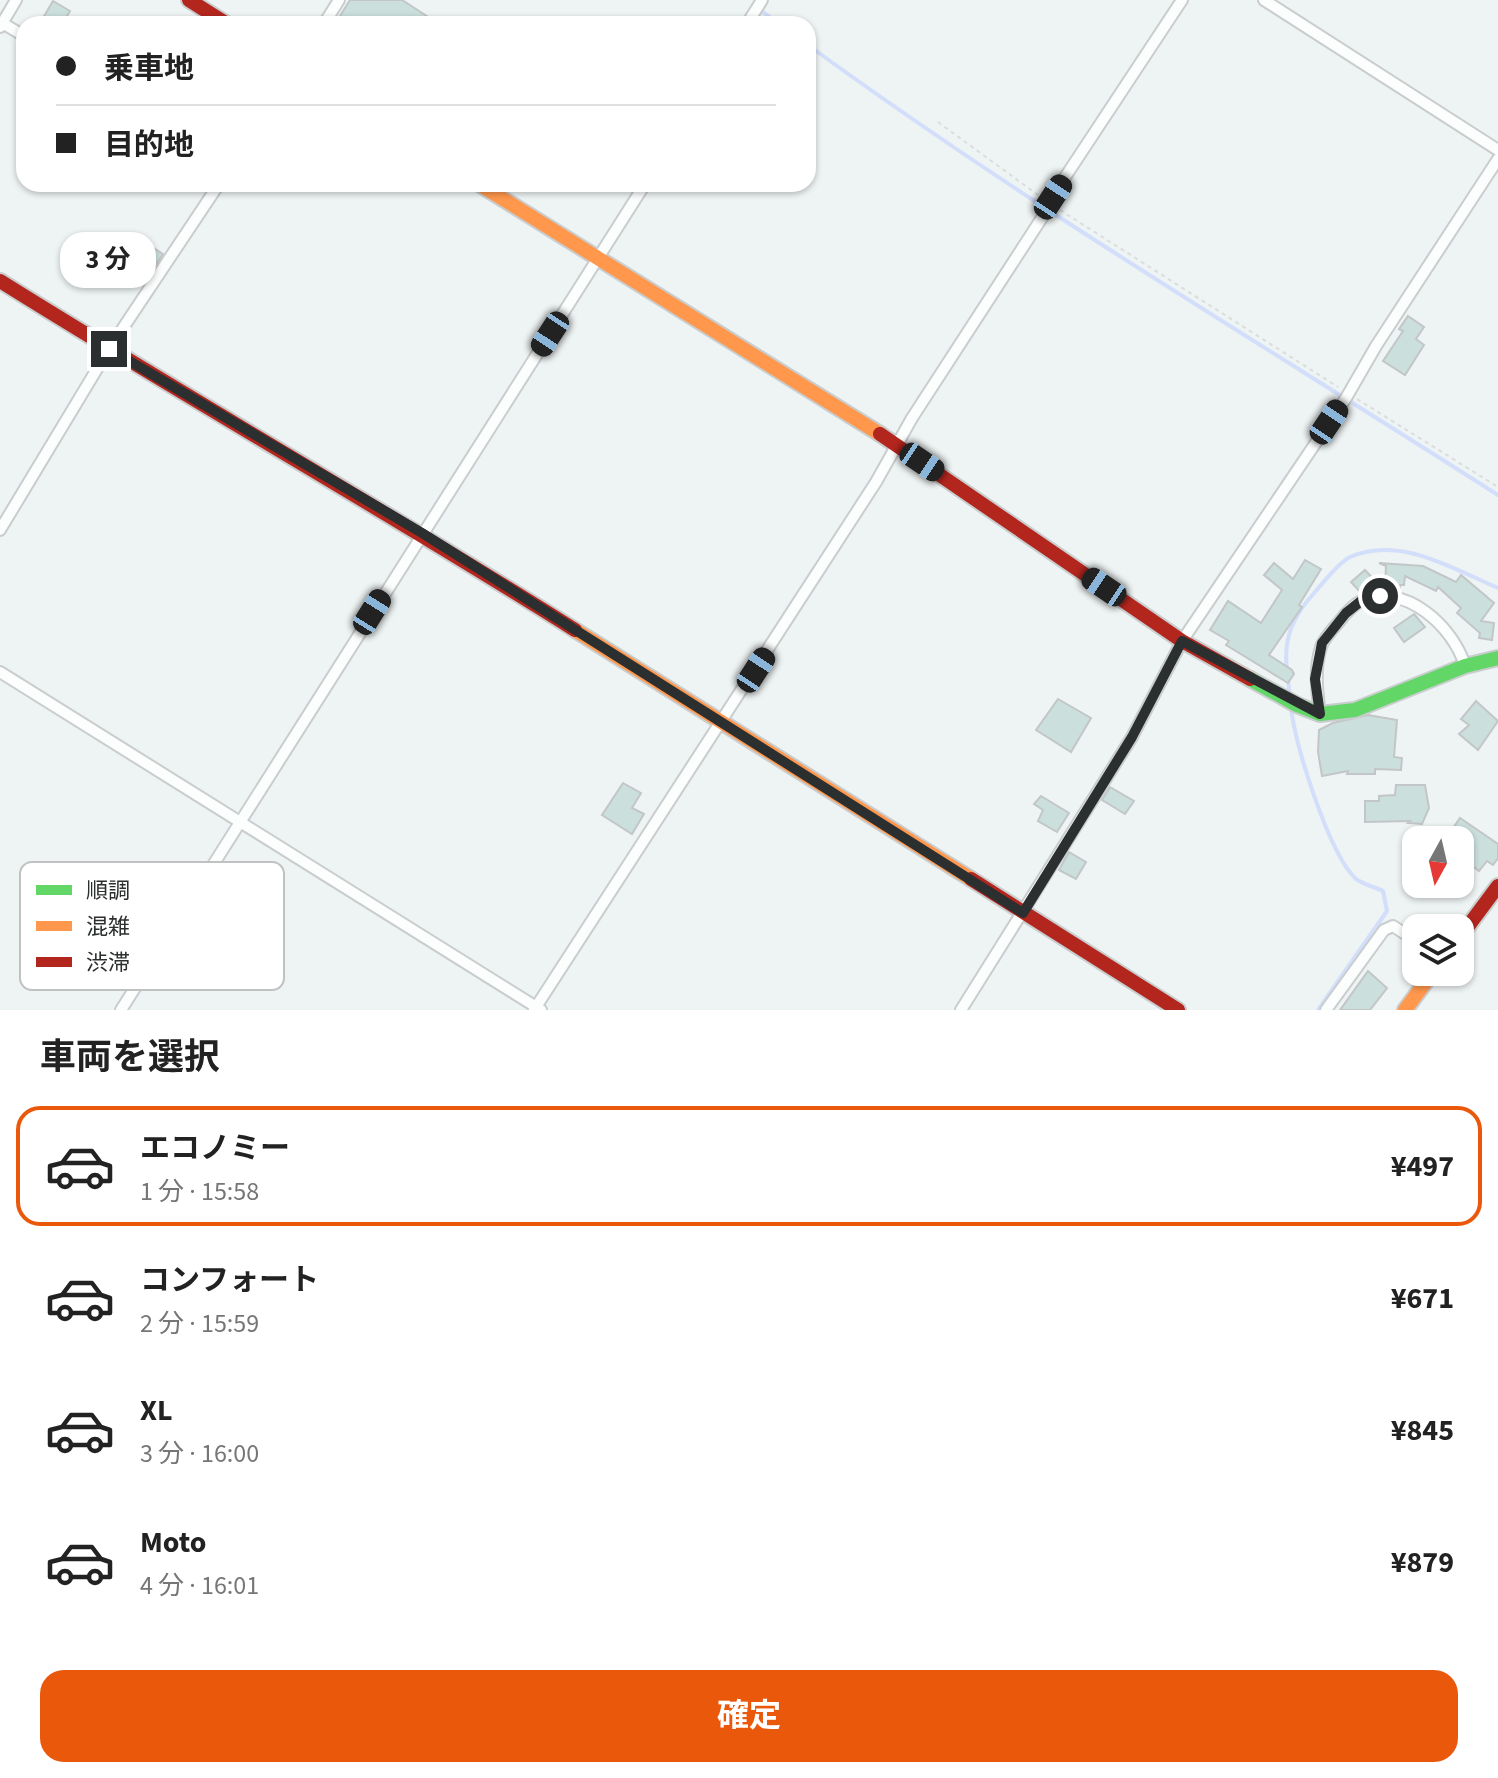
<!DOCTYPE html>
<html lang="ja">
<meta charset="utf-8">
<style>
body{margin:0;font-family:"Source Sans 3","Noto Sans JP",sans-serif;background:#f2f2f2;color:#222;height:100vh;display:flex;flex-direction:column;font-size:30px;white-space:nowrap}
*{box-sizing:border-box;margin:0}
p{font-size:26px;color:#767676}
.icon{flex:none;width:44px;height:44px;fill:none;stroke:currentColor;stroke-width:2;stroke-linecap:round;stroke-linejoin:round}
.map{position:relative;height:1010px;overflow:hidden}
.details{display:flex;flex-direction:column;background:#fff;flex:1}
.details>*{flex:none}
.top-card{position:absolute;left:16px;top:16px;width:800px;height:176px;border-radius:24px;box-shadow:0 2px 6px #0004;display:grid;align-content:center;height:176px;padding:0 40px;background:#fff}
.needle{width:52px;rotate:188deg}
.buttons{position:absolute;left:1402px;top:826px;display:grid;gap:16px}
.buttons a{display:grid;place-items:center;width:72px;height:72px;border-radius:16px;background:#fff;box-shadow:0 2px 6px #0004;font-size:40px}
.end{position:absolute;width:36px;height:36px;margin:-18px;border:10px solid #2c2f2f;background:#fff;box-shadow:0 0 0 4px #fff}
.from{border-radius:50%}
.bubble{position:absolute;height:56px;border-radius:24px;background:#fff;box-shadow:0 2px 6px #0004;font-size:26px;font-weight:700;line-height:56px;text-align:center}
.car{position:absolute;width:24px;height:48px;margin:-24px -12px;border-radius:10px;box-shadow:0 0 6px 2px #0007;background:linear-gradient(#222 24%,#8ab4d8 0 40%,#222 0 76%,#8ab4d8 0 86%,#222 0)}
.top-card b{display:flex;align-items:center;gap:28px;height:76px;font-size:30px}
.top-card b+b{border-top:2px solid #e0e0e0}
.top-card i{width:20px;height:20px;background:#222}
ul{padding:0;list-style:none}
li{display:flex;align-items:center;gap:24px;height:120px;margin:0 16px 12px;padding:0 24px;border:4px solid transparent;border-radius:24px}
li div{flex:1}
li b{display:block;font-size:30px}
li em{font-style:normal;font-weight:700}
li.current{border-color:#ea580c}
li>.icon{width:72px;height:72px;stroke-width:1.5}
h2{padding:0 40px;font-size:36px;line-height:96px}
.cta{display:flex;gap:16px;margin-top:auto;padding:16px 40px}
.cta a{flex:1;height:92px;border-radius:24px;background:#ea580c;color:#fff;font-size:32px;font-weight:700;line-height:92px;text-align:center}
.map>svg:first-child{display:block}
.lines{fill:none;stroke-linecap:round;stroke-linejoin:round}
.stream{stroke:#d2defa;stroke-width:4}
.building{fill:#cbdfdd;stroke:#c2c6c6;stroke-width:2}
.street-casing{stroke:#c9cdce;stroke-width:14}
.fast-casing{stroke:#c9cdce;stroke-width:18}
.slow-casing{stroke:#c9cdce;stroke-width:18}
.jam-casing{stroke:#c9cdce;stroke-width:18}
.path{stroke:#dbdddd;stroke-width:2;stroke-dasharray:4 4;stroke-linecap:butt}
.street{stroke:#fcfdfd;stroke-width:10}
.fast{stroke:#63d668;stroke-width:14}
.slow{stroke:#ff974d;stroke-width:14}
.jam{stroke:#b3261e;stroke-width:14}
.route{stroke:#2c2f2f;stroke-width:10}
.key{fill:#fff;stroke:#c0c1c1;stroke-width:2}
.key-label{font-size:22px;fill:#2c2f2f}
</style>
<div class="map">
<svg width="1498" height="1010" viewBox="0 0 1498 1010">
<rect width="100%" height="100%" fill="#eef3f4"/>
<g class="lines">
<g class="stream">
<polyline points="759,9 779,24"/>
<path d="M808 45C1030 207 1267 347 1498 495"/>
<path d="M1287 670C1283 638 1293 616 1315 592 1325 581 1337 564 1350 557 1400 535 1453 569 1498 588"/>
<polyline points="1288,679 1290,698"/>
<path d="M1291 707C1294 743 1329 853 1355 878 1361 884 1375 887 1383 891L1387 911 1318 1010"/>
</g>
</g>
<g class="building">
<polygon points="350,0 402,0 439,24 335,24"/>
<polygon points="53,1 70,11 62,24 53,24 43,18"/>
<polygon points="142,241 163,254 153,269 133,256"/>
<polygon points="1408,316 1424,327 1416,339 1424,345 1405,375 1383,361 1403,331 1399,329"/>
<polygon points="1305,560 1321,569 1299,605 1302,607 1269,655 1292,670 1294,674 1288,683 1226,645 1229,641 1210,630 1228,601 1261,623 1282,590 1264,575 1274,563 1293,579"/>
<polygon points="1379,563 1423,566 1456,582 1461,575 1494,603 1481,621 1494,623 1492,640 1479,638 1480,633 1457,613 1461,608 1438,587 1436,591 1405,576 1404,585 1400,585 1400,588 1385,587 1386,566"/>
<polygon points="1365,570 1381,587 1379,589 1361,593 1351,582"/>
<polygon points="1414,614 1425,627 1404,642 1394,628"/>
<polygon points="1058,699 1091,718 1071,752 1036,730"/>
<polygon points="1476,701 1498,721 1478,750 1459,734 1469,725 1461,719"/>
<polygon points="1368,715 1397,720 1394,757 1402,758 1401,770 1375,769 1375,774 1347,774 1348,771 1322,776 1318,752 1319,730 1333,723"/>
<polygon points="623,783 641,793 632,808 644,814 632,834 602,815"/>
<polygon points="1396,785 1425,785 1429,808 1422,824 1408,823 1410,821 1365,822 1365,801 1379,801 1379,796 1395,795"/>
<polygon points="1110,787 1134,801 1125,814 1102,800"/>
<polygon points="1041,796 1069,813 1057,832 1038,821 1043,810 1034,804"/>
<polygon points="1460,818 1498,844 1498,858 1493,865 1487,861 1479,871 1460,856 1460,840 1445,840"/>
<polygon points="1069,852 1086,862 1076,879 1059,870"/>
<polygon points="1368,971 1387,988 1370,1010 1340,1010"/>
</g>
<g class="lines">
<g class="street-casing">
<g id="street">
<polyline points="1264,0 1498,150"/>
<polyline points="4,24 24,36"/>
<polyline points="324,24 339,0"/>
<polyline points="747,24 762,0"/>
<polyline points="0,27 16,0"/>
<polyline points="0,530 109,349 219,184"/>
<polyline points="0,672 541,1010"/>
<path d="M1320 714C1317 691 1314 670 1321 647 1324 638 1333 629 1339 622 1345 614 1353 605 1361 601 1404 581 1454 627 1465 666"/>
<polyline points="121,1010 645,184"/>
<polyline points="534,1010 876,482 912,418 1047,210 1048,203 1182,0"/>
<polyline points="961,1010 1132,737 1182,641 1346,398 1376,346 1498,159"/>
<polyline points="1326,1010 1384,930 1393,926 1416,941"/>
</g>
</g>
<g class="fast-casing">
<polyline id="fast" points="1250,679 1297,705 1320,714 1355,710 1465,666 1498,658"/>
</g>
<g class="slow-casing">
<g id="slow">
<polyline points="479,184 880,434"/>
<polyline points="575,630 971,879"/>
<polyline points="1405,1010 1433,972"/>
</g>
</g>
<g class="jam-casing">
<g id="jam">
<polyline points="189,0 227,24"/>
<path d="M0 281C190 400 385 510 575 630"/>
<polyline points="880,434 1182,641 1250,679"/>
<polyline points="971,879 1178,1010"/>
<polyline points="1460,937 1498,886"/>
</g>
</g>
<g class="path">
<polyline points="938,122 1038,195"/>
<polyline points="1060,210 1338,387"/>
<polyline points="1357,399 1498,487"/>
</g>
<use href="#street" class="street"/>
<use href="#fast" class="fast"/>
<use href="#slow" class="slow"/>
<use href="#jam" class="jam"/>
</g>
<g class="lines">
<polyline class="route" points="109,349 422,533 1023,913 1132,737 1182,641 1320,714 1315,679 1322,643 1346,613 1361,601 1380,596"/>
</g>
<rect x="20" y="862" width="264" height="128" rx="12" class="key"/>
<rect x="36" y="885" width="36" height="10" fill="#63d668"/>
<rect x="36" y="921" width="36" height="10" fill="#ff974d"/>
<rect x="36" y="957" width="36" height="10" fill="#b3261e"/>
<g class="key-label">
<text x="86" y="898">順調</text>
<text x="86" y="934">混雑</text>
<text x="86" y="970">渋滞</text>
</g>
</svg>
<div class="buttons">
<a><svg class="needle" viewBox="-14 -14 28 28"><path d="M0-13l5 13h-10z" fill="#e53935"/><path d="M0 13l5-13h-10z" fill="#767676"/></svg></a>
<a><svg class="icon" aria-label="layers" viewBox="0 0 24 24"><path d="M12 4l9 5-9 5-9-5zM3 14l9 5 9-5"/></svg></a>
</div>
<i class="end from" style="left:1380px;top:596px"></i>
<i class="end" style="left:109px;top:349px"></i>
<div class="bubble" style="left:60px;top:232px;width:96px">3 分</div>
<i class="car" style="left:1053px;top:197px;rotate:33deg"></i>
<i class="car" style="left:550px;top:334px;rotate:213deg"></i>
<i class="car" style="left:1329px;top:422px;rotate:34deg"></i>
<i class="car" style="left:922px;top:462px;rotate:124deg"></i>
<i class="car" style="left:1104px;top:587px;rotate:304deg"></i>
<i class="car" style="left:372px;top:612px;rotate:32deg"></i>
<i class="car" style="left:756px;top:670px;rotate:33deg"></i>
<div class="top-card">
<b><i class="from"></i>乗車地</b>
<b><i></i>目的地</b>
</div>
</div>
<section class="details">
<h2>車両を選択</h2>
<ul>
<li class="current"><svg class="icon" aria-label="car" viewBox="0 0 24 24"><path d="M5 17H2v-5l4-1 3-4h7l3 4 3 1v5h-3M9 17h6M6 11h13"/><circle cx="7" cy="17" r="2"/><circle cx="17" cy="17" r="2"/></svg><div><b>エコノミー</b><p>1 分 · 15:58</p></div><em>¥497</em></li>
<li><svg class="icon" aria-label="car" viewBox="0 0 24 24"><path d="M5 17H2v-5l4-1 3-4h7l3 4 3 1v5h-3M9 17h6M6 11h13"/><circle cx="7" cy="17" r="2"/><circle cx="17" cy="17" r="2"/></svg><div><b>コンフォート</b><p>2 分 · 15:59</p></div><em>¥671</em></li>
<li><svg class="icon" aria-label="car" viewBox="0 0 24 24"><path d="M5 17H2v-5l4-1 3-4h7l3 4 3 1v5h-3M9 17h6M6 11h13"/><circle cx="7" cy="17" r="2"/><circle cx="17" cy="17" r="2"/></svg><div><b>XL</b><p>3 分 · 16:00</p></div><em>¥845</em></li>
<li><svg class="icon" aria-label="car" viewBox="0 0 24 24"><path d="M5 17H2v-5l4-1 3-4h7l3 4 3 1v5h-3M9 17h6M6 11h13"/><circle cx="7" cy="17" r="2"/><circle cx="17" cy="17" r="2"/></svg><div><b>Moto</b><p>4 分 · 16:01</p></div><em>¥879</em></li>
</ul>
<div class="cta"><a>確定</a></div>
</section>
